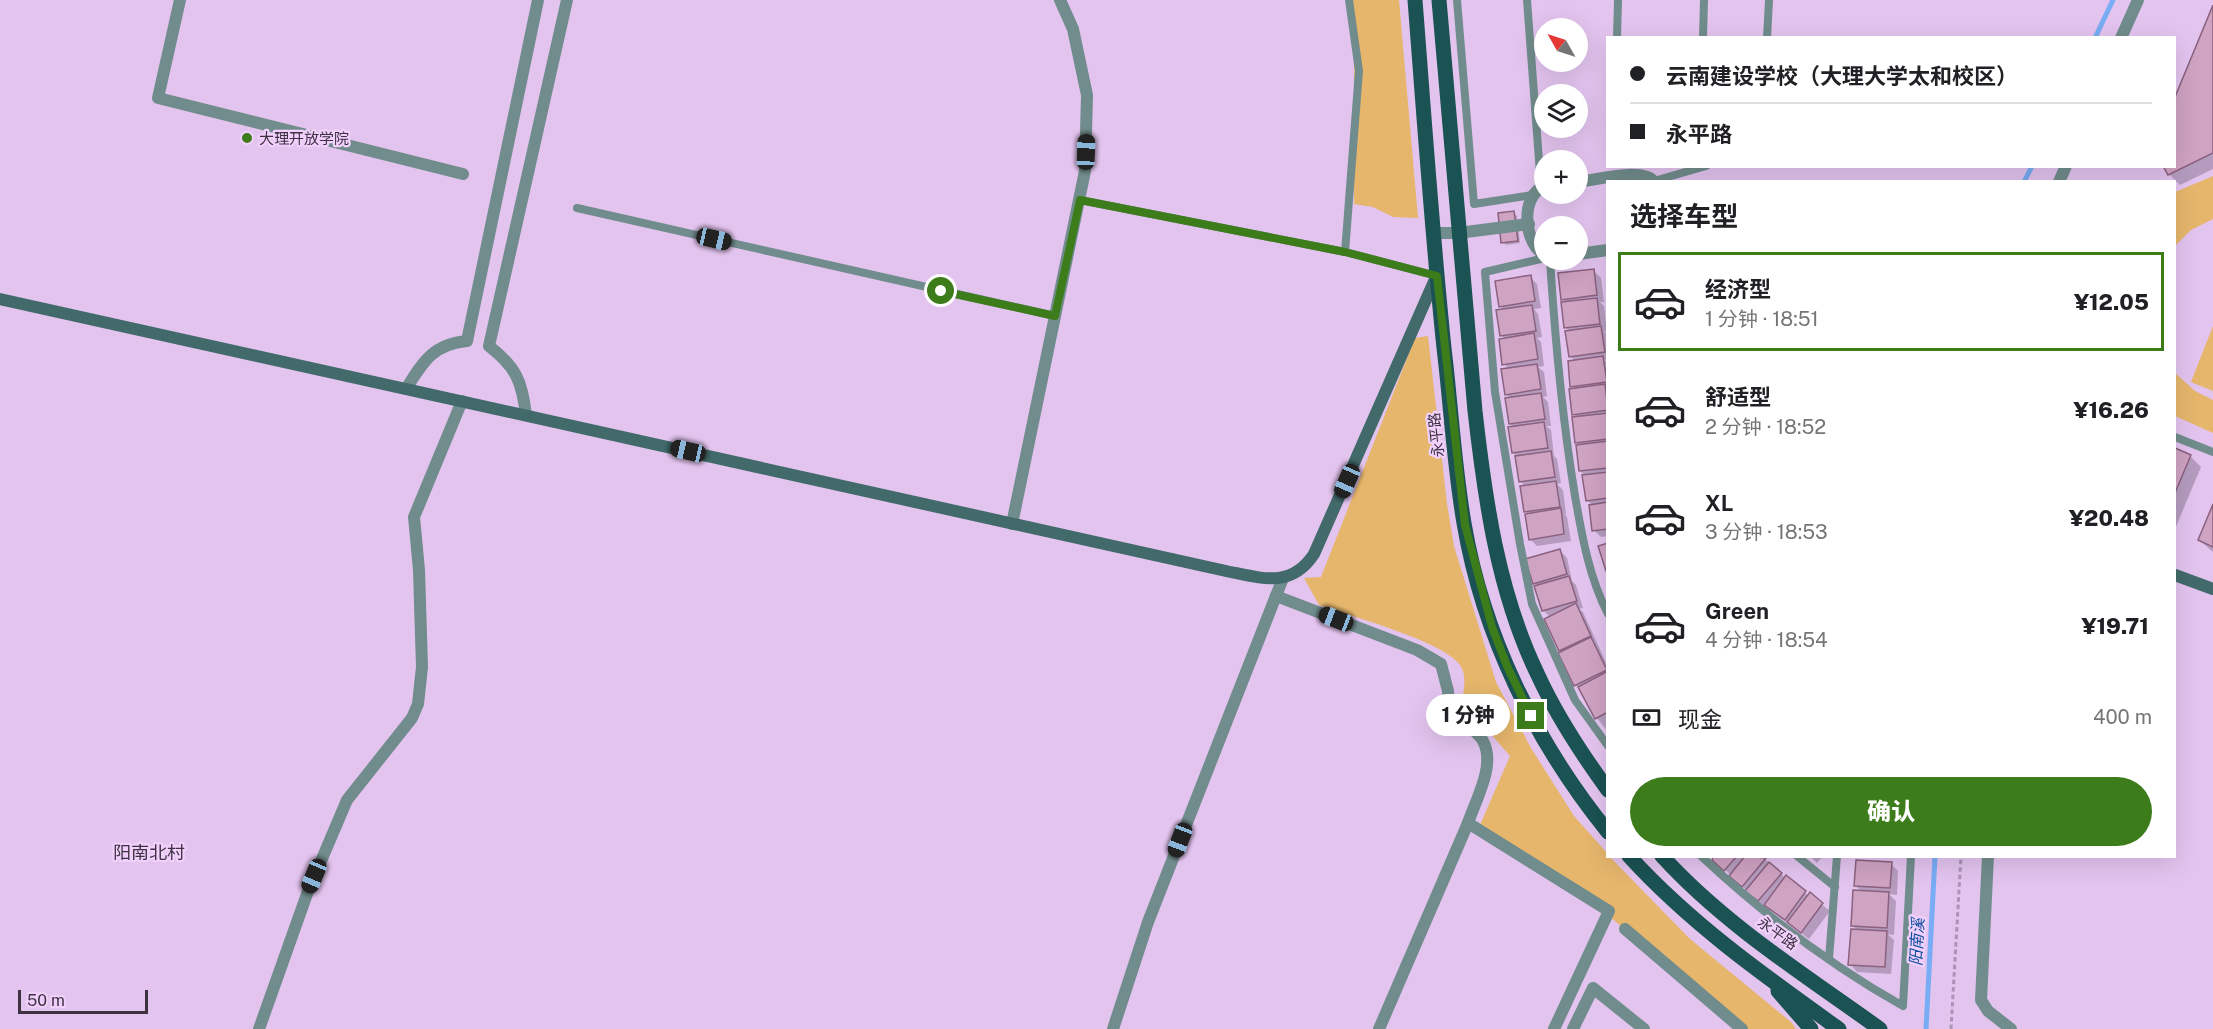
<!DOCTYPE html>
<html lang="zh">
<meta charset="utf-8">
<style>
body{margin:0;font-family:"Public Sans","Noto Sans SC",sans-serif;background:#f2f2f2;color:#202124;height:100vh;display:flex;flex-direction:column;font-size:22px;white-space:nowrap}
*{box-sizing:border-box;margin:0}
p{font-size:20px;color:#757577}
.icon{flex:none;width:33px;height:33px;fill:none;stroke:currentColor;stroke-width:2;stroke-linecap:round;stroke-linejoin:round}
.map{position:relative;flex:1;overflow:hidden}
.details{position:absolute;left:1606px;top:180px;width:570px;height:678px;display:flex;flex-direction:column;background:#fff;border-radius:0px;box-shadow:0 6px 24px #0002}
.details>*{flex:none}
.guide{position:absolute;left:1606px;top:36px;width:570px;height:132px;border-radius:0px;box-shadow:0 6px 24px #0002;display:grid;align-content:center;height:132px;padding:0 24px;background:#fff}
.needle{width:39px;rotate:309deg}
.controls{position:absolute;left:1534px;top:18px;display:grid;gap:12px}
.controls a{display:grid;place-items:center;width:54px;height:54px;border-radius:50%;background:#fff;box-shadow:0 6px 24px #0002;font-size:30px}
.scale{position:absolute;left:18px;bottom:15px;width:130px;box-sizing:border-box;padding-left:6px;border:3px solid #3d3142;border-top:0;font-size:16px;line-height:21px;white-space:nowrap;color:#3d3142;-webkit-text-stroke:4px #f1d1fc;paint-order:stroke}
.end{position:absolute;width:27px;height:27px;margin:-14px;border:8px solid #3d7c1a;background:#fff;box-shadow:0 0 0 3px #fff}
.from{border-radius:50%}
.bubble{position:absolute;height:42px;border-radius:21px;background:#fff;box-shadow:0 6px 24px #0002;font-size:20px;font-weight:800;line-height:42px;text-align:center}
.car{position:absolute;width:18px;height:36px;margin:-18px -9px;border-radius:8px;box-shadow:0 0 4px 2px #0007;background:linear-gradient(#222 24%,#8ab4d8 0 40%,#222 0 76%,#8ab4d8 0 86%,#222 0)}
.guide b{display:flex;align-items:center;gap:21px;height:57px;font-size:22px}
.guide b+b{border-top:2px solid #e0e0e0}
.guide i{width:15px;height:15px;background:#202124}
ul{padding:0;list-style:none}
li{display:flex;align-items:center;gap:18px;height:99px;margin:0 12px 9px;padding:0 12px;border:3px solid transparent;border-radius:0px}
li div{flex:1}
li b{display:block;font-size:22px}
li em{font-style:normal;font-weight:800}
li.selected{border-color:#3d7c1a}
li>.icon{width:54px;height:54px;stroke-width:1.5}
h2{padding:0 24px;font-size:27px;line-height:72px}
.pay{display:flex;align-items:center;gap:15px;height:66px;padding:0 24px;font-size:22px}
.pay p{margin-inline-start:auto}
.action{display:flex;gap:12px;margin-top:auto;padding:12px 24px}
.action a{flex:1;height:69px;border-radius:36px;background:#3d7c1a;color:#fff;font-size:24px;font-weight:800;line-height:69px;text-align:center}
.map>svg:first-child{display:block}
.green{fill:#e6b66c}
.shadow{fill:#0003}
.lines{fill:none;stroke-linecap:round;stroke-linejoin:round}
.stream{stroke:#78acf4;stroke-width:5}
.building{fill:#cfa3c2;stroke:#8a617f;stroke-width:1.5}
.path{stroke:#ab93b5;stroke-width:3;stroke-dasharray:4.5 3;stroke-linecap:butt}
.lane{stroke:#718c8c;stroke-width:8}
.street{stroke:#718c8c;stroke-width:12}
.secondary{stroke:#426a6b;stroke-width:12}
.primary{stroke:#1b5253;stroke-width:15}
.route{stroke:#3d7c1a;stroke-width:8}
.poi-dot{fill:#3d7c1a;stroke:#f1d1fc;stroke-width:2}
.labels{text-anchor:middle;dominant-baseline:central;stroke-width:4.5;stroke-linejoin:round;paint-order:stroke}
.poi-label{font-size:15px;fill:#3d3142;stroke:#f1d1fc;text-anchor:start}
.street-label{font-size:15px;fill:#3d3142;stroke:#f1d1fc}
.water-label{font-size:16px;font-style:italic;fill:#0f4f9f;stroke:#f1d1fc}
.quarter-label{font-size:18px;fill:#3d3142;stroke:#f1d1fc}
</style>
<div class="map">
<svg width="2213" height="1029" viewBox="0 0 2213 1029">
<rect width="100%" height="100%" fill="#e3c4ef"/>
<g class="green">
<polygon points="1346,0 1399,0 1418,218 1393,217 1373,207 1354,204 1354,47"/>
<polygon points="2213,176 2213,219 2191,230 2175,246 2175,192"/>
<polygon points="2213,326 2213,391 2191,382"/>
<path d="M1428 336 1447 504 1454 546 1496 682 1531 748 1574 816 1608 854V856L1610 857 1690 939 1791 1022 1796 1029H1746L1610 917 1480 825 1510 756 1462 701C1464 690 1467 675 1460 665 1443 641 1350 616 1319 605L1304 578 1321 577 1415 338Z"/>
<polygon points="2175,373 2195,391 2213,400 2213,433 2175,416"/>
</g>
<g class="shadow">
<polygon points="2213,9 2213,169 2180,185 2169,174 2175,166 2175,101"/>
<polygon points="1514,213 1517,216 1520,243 1506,245 1503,242"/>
<polygon points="1594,271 1601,278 1604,302 1600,302 1604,306 1607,331 1604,331 1608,335 1608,359 1604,360 1608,363 1608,536 1601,537 1594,530 1591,504 1587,500 1586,476 1580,471 1580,446 1576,442 1577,418 1574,414 1575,390 1572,386 1576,362 1570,356 1570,332 1566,328 1567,303 1563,299"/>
<polygon points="1530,277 1537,284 1541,308 1534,309 1538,314 1542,337 1537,338 1541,342 1544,366 1538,367 1544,372 1547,396 1543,397 1548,402 1551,426 1546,426 1551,430 1554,456 1557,459 1561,483 1557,484 1563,490 1566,514 1565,514 1567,517 1571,541 1537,546 1530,539 1529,515 1526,512 1526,487 1520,481 1516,456 1513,453 1514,428 1510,424 1511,399 1506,394 1509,369 1504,364 1505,339 1501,335 1505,311 1500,306"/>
<polygon points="2175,450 2190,456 2201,467 2175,529"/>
<polygon points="2213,508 2213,552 2199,540"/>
<polygon points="1560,550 1567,558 1572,581 1576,585 1583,608 1579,609 1583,612 1608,667 1608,732 1597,718 1582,691 1575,685 1562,653 1546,620 1550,617 1543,610 1537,587 1534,583"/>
<polygon points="1711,856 1762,856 1785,878 1809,896 1810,895 1830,911 1809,939 1754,898"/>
<polygon points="1810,856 1823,856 1817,863"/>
<polygon points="1891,864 1898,871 1897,895 1889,894 1896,901 1894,935 1888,934 1894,940 1891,974 1857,972 1850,964 1858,931 1852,925 1862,892 1856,886"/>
</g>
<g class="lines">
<g class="stream">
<polyline points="2095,38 2113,0"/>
<polyline points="2024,182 2032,166"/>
<polyline points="1926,1029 1935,856"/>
</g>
</g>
<g class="building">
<polygon points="2213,5 2213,153 2168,175 2163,166 2175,166 2175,97"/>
<polygon points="1514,211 1518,241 1501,243 1498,213"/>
<polygon points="1594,269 1597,295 1561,300 1558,273"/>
<polygon points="1531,275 1535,301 1499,307 1495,281"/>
<polygon points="1597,298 1600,324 1564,328 1561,302"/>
<polygon points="1532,305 1536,331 1500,336 1496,310"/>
<polygon points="1601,326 1605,352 1569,357 1565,331"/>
<polygon points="1534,333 1538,359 1502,365 1499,339"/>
<polygon points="1603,356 1607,382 1570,387 1568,361"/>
<polygon points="1537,364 1541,389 1505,395 1501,369"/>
<polygon points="1605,384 1608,410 1572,415 1569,389"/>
<polygon points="1541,393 1545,419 1509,424 1505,398"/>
<polygon points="1608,413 1608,439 1575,443 1572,417"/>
<polygon points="1544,422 1548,448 1512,453 1508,427"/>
<polygon points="1608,441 1608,468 1579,471 1576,445"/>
<polygon points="2175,448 2191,455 2175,493"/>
<polygon points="1551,451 1555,477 1519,482 1515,456"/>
<polygon points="1608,472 1608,498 1586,501 1582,475"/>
<polygon points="1556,481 1560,507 1524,512 1520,486"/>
<polygon points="1608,502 1608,529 1592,531 1589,505"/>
<polygon points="2213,504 2213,547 2198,540"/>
<polygon points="1561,508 1564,534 1529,540 1525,514"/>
<polygon points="1608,543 1608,570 1606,571 1598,546"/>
<polygon points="1560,549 1567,574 1533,584 1525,559"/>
<polygon points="1569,576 1577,601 1542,611 1534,586"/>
<polygon points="1576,603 1591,636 1559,651 1544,619"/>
<polygon points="1591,637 1607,670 1574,686 1558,653"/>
<polygon points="1608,671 1608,712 1595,719 1578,687"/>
<polygon points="1714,856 1737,856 1724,871 1712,860"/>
<polygon points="1745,856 1766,858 1742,887 1729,876"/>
<polygon points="1856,860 1892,862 1890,888 1854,886"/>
<polygon points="1769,862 1782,873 1758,901 1745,891"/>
<polygon points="1786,875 1806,891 1785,920 1764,905"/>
<polygon points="1853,890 1889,892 1887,928 1851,926"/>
<polygon points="1810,892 1823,903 1801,933 1787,922"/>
<polygon points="1851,929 1887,931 1885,967 1848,965"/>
</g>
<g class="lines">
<polyline class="path" points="1951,1029 1961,856"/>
<g class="lane">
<polyline points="1457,0 1474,204 1533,195"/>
<polyline points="1527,0 1541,187"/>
<polyline points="1617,38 1618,0"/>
<polyline points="1703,38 1704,0"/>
<polyline points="1767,38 1769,0"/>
<polyline points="1654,181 1706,166"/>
<polyline points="1080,200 1345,252 1437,276"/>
<polyline points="577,208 1055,316"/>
<polyline points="1345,252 1359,71 1349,0"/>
<polyline points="1545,258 1485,272 1495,392 1520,544 1532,604 1575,700 1608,746"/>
<path d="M1550 260C1555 338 1562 418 1575 496 1582 536 1589 577 1608 614"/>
<polyline points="2175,437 2213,452"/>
<path d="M1701 856C1762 913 1830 965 1903 1006L1911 856"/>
<polyline points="1797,856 1835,887"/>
<polyline points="1829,959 1837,856"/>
</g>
<g class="street">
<polyline points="180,0 158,98 463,174"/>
<polyline points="2121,38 2138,0"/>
<path d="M1578 182C1595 180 1644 167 1654 182"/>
<polyline points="2059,182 2066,166"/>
<path d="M1545 186C1519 195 1524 245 1545 255"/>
<polyline points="1433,233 1458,233 1529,224"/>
<polyline points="1578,254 1608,250"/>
<path d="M406 389C423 362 433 344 467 341L538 0"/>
<path d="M526 415C522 381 516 367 489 346L567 0"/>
<polyline points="1012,524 1085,171 1087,95 1073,29 1060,0"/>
<path d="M1276 596 1417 650 1441 664 1448 691 1449 708C1456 715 1480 734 1483 741 1496 765 1476 799 1468 823"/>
<polyline points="1988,856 1981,1000 1988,1011 2011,1029"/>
<polyline points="1625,929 1742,1029"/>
<polyline points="259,1029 307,894 347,800 412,718 418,704 422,667 419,570 414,517 462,401"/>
<polyline points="1113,1029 1148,922 1283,578"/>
<polyline points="1379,1029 1468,823 1609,911 1554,1029"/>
<polyline points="1573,1029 1593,988 1644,1029"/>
</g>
<g class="secondary">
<path d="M0 299 1226 571C1261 578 1291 589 1314 554L1436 277"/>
<polyline points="2175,575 2213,589"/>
</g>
<g class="primary">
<path d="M1415 0C1424 116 1432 232 1444 348 1451 406 1454 465 1464 523 1483 636 1536 743 1608 832"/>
<path d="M1439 0 1475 411C1485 500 1498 592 1537 673 1556 715 1581 753 1608 790"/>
<path d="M1629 856C1691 924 1765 976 1839 1029"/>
<path d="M1662 856C1725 925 1805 975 1880 1029"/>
<polyline points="1778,991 1811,1029"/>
</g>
</g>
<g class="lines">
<polyline class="route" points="941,291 1055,316 1080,200 1345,252 1437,276 1465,525 1492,627 1507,666 1531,716"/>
</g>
<circle class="poi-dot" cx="247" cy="138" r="6"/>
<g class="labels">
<g class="poi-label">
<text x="259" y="138">大理开放学院</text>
</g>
<g class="street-label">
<text transform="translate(1436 435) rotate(-96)">永平路</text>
<text transform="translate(1778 933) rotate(36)">永平路</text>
</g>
<g class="water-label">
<text transform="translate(1917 942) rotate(-87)">阳南溪</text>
</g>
<g class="quarter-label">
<text x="149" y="852">阳南北村</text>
</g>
</g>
</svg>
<div class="controls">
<a><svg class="needle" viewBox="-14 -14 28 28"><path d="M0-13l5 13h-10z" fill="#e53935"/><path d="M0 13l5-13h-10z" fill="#757577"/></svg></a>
<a><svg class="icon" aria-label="layers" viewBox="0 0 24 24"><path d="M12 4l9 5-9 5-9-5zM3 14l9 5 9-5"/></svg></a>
<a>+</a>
<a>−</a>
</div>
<div class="scale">50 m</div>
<i class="end from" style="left:941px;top:291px"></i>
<i class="end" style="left:1531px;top:716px"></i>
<div class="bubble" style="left:1426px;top:694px;width:84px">1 分钟</div>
<i class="car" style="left:1086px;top:152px;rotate:2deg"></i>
<i class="car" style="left:714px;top:239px;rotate:103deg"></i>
<i class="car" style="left:688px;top:451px;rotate:283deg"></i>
<i class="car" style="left:1347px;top:481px;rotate:204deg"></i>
<i class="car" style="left:1336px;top:619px;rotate:291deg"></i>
<i class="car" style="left:1180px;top:840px;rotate:201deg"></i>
<i class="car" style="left:314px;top:876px;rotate:203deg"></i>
<div class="guide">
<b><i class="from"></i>云南建设学校（大理大学太和校区）</b>
<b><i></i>永平路</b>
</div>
<section class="details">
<h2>选择车型</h2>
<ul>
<li class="selected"><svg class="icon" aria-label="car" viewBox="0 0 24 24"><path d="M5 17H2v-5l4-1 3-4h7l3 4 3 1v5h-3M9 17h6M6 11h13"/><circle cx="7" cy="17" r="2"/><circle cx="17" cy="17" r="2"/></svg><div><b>经济型</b><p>1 分钟 · 18:51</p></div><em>¥12.05</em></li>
<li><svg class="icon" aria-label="car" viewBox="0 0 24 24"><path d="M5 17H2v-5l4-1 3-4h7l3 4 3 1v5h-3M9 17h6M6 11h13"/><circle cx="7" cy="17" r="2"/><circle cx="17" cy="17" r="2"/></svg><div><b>舒适型</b><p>2 分钟 · 18:52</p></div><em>¥16.26</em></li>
<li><svg class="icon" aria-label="car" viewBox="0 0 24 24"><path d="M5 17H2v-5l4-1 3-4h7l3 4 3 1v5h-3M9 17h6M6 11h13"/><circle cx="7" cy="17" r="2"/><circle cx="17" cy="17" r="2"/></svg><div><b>XL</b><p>3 分钟 · 18:53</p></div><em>¥20.48</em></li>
<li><svg class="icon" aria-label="car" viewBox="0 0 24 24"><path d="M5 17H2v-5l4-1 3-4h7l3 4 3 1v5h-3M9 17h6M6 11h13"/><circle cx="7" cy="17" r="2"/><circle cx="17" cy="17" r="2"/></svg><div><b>Green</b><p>4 分钟 · 18:54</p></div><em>¥19.71</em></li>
</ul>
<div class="pay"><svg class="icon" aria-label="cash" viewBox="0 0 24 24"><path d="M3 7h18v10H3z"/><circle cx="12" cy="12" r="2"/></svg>现金<p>400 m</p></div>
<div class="action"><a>确认</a></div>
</section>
</div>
